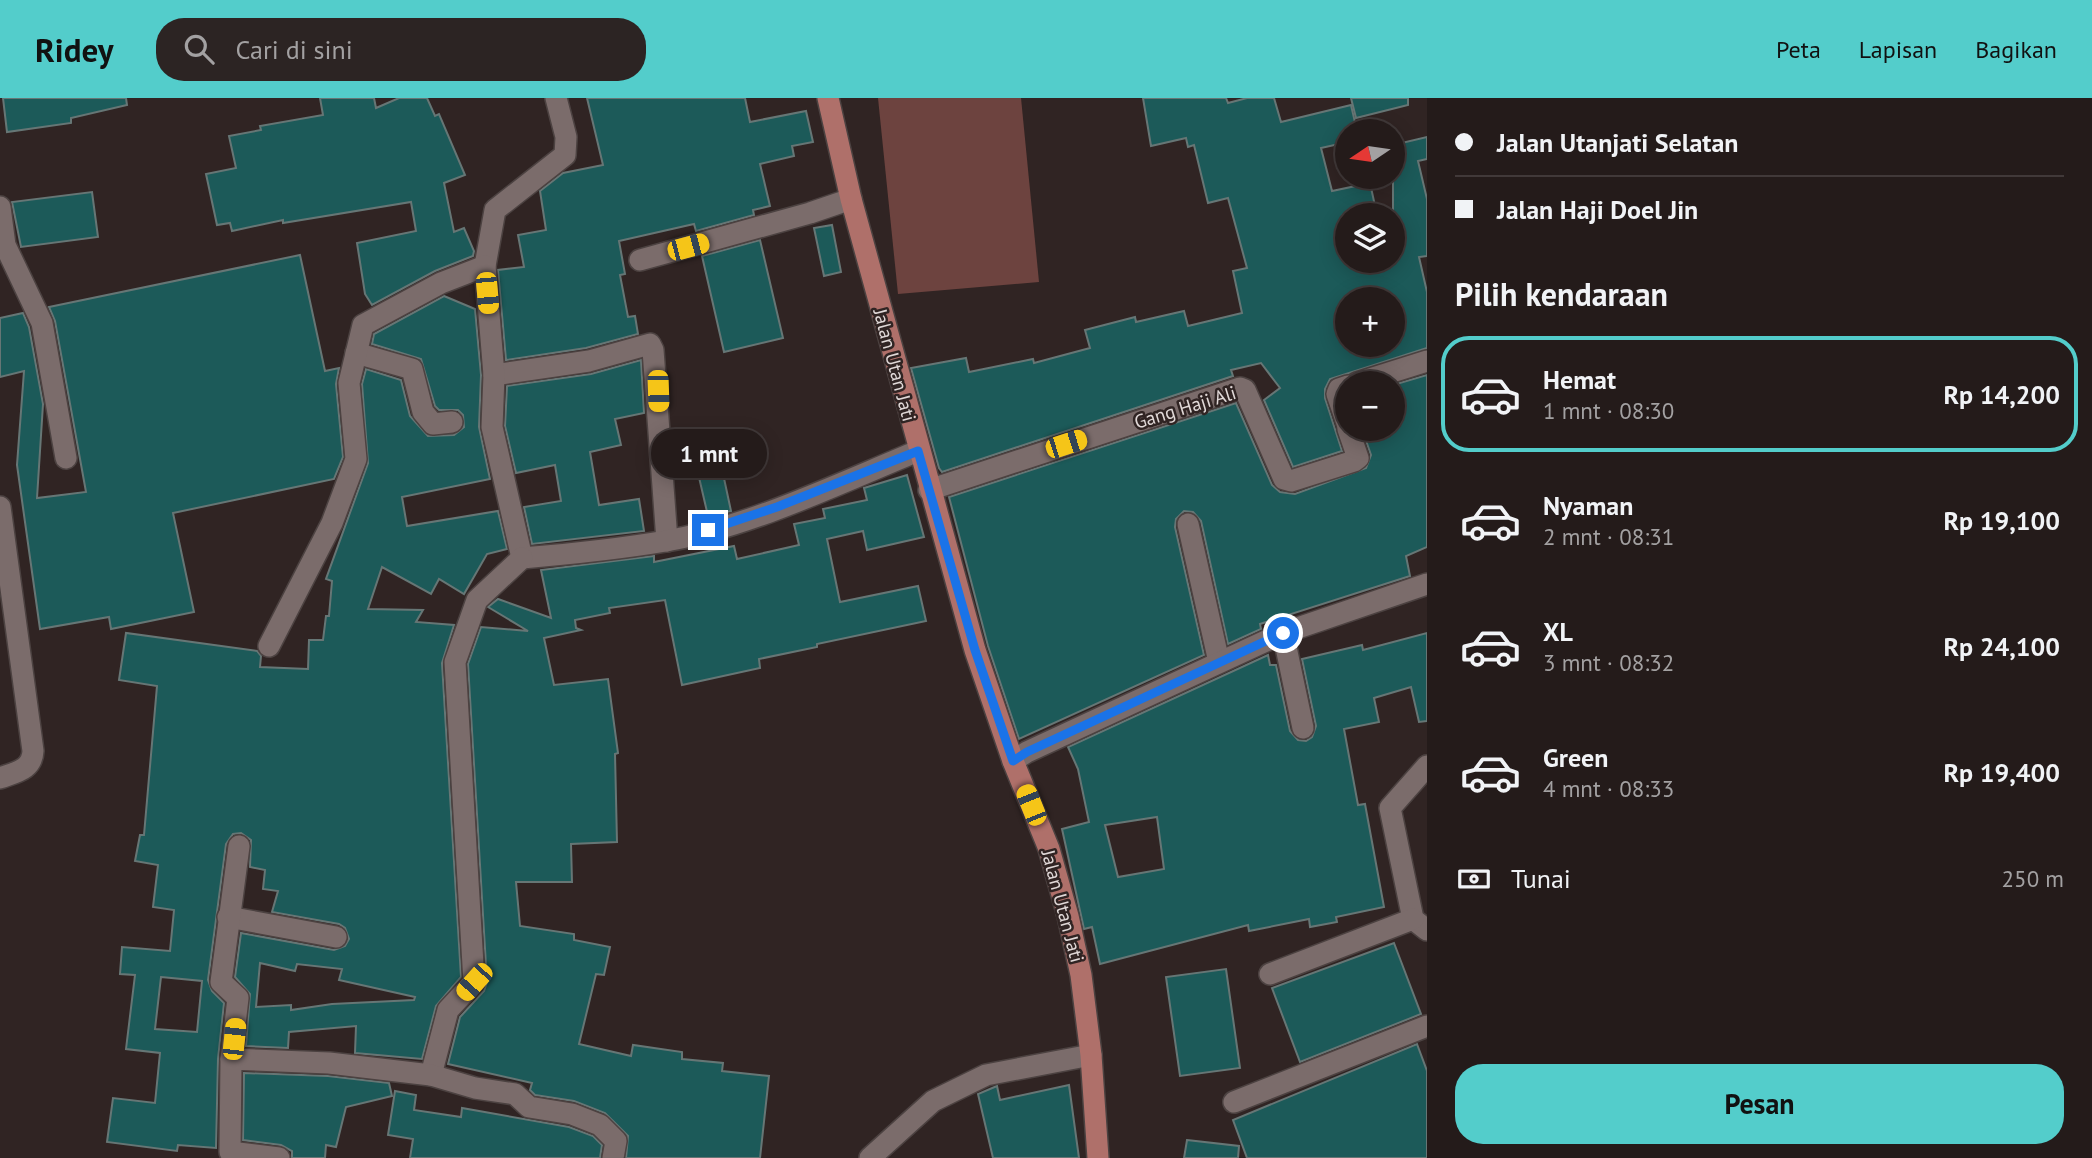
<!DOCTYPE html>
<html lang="id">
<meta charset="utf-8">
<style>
body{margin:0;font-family:"PT Sans",sans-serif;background:#2c2423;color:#f1f3f6;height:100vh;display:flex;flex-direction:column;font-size:26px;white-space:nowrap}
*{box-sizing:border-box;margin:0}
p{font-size:23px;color:#a3a1a2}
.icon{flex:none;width:38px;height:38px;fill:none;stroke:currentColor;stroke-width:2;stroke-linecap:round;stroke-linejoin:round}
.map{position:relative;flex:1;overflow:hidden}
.details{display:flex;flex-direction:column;background:#241b1a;width:665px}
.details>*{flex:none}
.guide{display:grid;align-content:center;height:154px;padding:0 28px;background:#241b1a}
.needle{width:46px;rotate:257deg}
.fabs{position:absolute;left:1335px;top:21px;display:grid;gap:14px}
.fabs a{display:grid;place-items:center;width:70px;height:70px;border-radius:50%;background:#241b1a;box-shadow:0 4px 18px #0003,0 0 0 2px #413939;font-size:35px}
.end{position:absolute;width:32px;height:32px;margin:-16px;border:9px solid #1a73e8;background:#fff;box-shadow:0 0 0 4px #fff}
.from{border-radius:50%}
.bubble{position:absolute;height:49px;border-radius:24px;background:#241b1a;box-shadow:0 4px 18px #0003,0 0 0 2px #413939;font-size:23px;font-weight:700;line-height:49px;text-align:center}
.car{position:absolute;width:21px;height:42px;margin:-21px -10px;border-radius:9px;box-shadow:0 0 5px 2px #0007;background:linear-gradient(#f5c518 24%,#345 0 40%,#f5c518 0 76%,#345 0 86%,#f5c518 0)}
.guide b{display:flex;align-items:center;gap:24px;height:66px;font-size:26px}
.guide b+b{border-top:2px solid #413939}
.guide i{width:18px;height:18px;background:#f1f3f6}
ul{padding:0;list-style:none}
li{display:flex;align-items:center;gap:21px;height:116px;margin:0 14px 10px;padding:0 14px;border:4px solid transparent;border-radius:28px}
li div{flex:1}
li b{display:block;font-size:26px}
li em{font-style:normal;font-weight:700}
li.current{border-color:#53cdcb}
li>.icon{width:63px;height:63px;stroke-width:1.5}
h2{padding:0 28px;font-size:32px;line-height:84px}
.pay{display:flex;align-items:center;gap:18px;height:77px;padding:0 28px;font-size:26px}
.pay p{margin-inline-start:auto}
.button{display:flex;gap:14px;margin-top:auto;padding:14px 28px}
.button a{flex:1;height:80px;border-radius:28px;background:#53cdcb;color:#111;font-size:28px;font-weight:700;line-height:80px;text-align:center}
header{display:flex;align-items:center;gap:42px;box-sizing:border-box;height:98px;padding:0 35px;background:#53cdcb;color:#111}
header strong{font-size:33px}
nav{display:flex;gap:38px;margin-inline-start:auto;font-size:24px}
.search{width:490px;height:63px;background:#2c2423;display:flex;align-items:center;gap:18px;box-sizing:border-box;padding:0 24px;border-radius:28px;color:#a3a1a2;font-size:26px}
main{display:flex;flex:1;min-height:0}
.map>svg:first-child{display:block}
.green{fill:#6d433f}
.building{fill:#1c5a59;stroke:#667675;stroke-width:2;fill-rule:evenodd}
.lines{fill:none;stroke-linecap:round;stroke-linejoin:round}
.minor-casing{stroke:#4c4241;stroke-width:24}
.major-casing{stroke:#4c4241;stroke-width:24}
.minor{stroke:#7b6c6b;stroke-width:21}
.major{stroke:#af706a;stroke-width:21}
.route{stroke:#1a73e8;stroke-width:9}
.labels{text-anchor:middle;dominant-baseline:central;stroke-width:5;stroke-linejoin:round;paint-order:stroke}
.street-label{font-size:19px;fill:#e1d9d8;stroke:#302423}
</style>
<header>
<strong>Ridey</strong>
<div class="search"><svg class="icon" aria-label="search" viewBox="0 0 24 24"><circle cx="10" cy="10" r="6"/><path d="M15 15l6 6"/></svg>Cari di sini</div>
<nav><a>Peta</a><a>Lapisan</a><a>Bagikan</a></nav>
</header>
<main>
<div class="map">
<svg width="1427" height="1060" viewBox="0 0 1427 1060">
<rect width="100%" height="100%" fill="#302423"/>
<polygon class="green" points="878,0 1021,0 1039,184 898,196"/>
<g class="building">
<polygon points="3,0 126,0 127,7 71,20 71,25 7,34"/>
<polygon points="320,0 374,0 376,10 399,0 427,0 435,18 439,16 465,77 444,85 454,134 464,130 474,153 473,158 435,173 372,207 365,196 357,145 416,133 411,104 283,125 283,122 232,133 230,125 217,127 206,76 236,70 229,38 261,32 260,28 323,17"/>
<polygon points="587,0 745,0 750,24 806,13 813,44 792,48 794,58 760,66 770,108 753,112 754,117 696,133 694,126 619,143 625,176 620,177 628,219 635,218 638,236 586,250 506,262 498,172 524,169 518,137 546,132 540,93 563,75 603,67"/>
<path d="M1143 0H1226L1228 5 1247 0H1274L1281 24 1351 7 1357 33H1348V44L1321 50 1332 93 1370 85 1377 117H1343L1348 138V163H1393V47L1427 39V61L1418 63 1427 101V158L1419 159 1427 194V250L1330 281 1325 291V300L1342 353 1293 369 1264 302 1280 290 1261 265 1231 272 1233 278 942 374 939 370 911 270 966 260 969 274 1033 261 1034 265 1090 250 1085 232 1135 219 1136 224 1184 213 1188 228 1242 215 1233 173 1247 170 1228 100 1208 105 1194 47 1188 49 1186 40 1151 48ZM1348 201H1393V247H1348Z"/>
<polygon points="1351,0 1408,0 1408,7 1356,20"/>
<polygon points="92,94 98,139 21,149 12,104"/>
<polygon points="832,127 841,174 824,178 814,130"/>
<polygon points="760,142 783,240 724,254 702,158"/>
<polygon points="300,157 325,273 339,270 336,286 343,359 334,381 173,415 194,514 111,531 109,519 40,531 17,367 24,273 0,279 0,220 23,215 29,229 43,306 37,400 86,394 55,223 49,209"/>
<path d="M444 198 475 211 481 277 479 329 490 381 402 399 407 428 498 413 507 451 487 456 464 496 439 481 431 496 382 469 368 511 423 512 416 524 454 527 442 565 461 879 436 908 422 961 355 955 356 928 289 934 288 950 246 948 250 896 235 879 241 835 334 852 345 848 349 841 345 830 339 826 272 814 278 793 263 791 265 772 250 769 251 742 241 735 233 736 226 746 208 882 212 893 224 905 218 961 216 1050 178 1047 177 1053 107 1044 113 1000 155 1005 160 955 126 951 135 877 120 876 122 849 170 853 174 812 153 809 158 767 135 763 140 737H144L157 588 119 582 126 535 257 553 261 558 260 569 308 571 309 542H323L326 518H329L332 483 326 481 368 365 362 286 366 271 401 282 410 318 428 338 454 337 464 329 463 317 458 312H439L435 308 421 261 372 246 374 236ZM260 865 295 873 297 866 342 871 339 882 415 899 414 902 332 906 291 912V907L256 909ZM161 879 202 883 197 934 155 931Z"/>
<polygon points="641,262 644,315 615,321 621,347 590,354 599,407 639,401 644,433 532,446 524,409 561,403 555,367 516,375 505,328 507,288 591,276"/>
<polygon points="1427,277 1427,449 1406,458 1410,478 1260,526 1261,531 1228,546 1201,423 1193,414 1184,413 1176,421 1175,429 1204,557 1019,641 988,548 949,399 1236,305 1272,387 1280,394 1295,396 1366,370 1371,357 1362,331 1393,331 1393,287"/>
<polygon points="722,371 731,413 708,418 698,375"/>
<polygon points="907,377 924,439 867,452 863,433 827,441 840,504 918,488 926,523 817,546 817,549 759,561 760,570 682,587 665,502 609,510 610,515 575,522 576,530 581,532 544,540 554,587 608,581 618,655 615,656 617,744 571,746 572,784 516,784 520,828 574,836 574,842 610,849 604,877 596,876 579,946 631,958 633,947 682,954 682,961 723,965 722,973 769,978 760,1060 626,1060 628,1038 605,1015 574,1003 535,997 530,992 532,985 448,966 460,919 484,893 487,884 468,566 481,529 528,533 488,509 498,501 551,520 541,472 654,458 654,464 734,448 737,461 799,447 794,426 825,420 823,411 867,402 864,390"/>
<path d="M1427 535V623L1419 624 1411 589 1374 600 1379 624 1344 631 1358 707 1365 706 1384 809 1336 819 1337 824 1310 829 1309 821 1249 833 1248 827 1100 866 1092 829 1084 831 1062 731 1089 724 1078 671 1068 649 1268 557 1270 567H1276L1290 633 1298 642 1306 643 1312 639 1316 628 1302 561 1362 547 1363 552ZM1157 719 1164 771 1118 779 1105 727Z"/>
<polygon points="1394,845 1421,916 1300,964 1272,890"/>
<polygon points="1226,871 1240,970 1180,978 1166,879"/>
<polygon points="1417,946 1427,973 1427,1060 1247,1060 1233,1022"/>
<polygon points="244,975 328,978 389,985 392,998 346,1009 336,1049 326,1047 325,1060 292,1060 292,1053 281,1047 243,1042"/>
<polygon points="1069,987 1079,1060 993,1060 978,996 997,988 1000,1002"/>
<polygon points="395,993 416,997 414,1012 461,1019 462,1010 569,1029 593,1038 602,1047 600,1060 410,1060 413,1041 388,1037"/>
<polygon points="1187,1042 1239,1048 1238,1060 1184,1060"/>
</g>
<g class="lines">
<g class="minor-casing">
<g id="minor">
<polyline points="0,109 5,147 42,225 66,360"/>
<polyline points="640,162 810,115 851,101"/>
<polyline points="356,255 412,271 423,314 433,326 452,324"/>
<polyline points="494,277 589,263 650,246 653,252 667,443"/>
<polyline points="1357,285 1427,263"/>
<polyline points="1348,288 1339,291 1337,296 1348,328"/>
<polyline points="929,392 1240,290 1245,292 1284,381 1291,383 1354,363 1358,360 1348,331"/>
<path d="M0 409 33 653C32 672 16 674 0 680"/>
<polyline points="1188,426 1219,564"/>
<polyline points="522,460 492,329 494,277 485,168 495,112 565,57 566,39 556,0"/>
<path d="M522 460C570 456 619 451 666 443 749 429 840 385 918 353"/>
<polyline points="1283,535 1303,630"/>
<polyline points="269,548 332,425 356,361 349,285 363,227 441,185 485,168"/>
<polyline points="1013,663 1027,654 1283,535 1427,486"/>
<polyline points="1427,668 1390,710 1413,821 1427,832"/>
<polyline points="228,819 336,839"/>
<polyline points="1270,876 1413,821"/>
<polyline points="231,961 238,900 221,884 239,748"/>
<polyline points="431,977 448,912 474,884 455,564 477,502 522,460"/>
<polyline points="1234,1004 1427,928"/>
<polyline points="279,1060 230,1054 231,961 329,965 431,977 475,990 515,996 529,1009 572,1016 600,1027 616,1043 613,1060"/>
<polyline points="870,1060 933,1003 986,977 1091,957"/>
</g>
</g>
<g class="major-casing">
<polyline id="major" points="828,0 851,101 975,552 1013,663 1049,751 1068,818 1081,877 1091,957 1098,1060"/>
</g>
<use href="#minor" class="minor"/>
<use href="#major" class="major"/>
</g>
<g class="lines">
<polyline class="route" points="708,432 777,409 918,353 975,552 1013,663 1027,654 1283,535"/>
</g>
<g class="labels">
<g class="street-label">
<text transform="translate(895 267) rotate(75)">Jalan Utan Jati</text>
<text transform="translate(1185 309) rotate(-17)">Gang Haji Ali</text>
<text transform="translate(1063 808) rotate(75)">Jalan Utan Jati</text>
</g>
</g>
</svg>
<div class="fabs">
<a><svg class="needle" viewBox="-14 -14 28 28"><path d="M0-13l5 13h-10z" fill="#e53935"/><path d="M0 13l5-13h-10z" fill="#a3a1a2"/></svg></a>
<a><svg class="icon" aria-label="layers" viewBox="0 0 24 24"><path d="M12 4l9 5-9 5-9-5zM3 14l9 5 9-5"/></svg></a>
<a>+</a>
<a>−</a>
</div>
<i class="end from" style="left:1283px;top:535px"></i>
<i class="end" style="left:708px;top:432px"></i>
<div class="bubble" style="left:651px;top:331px;width:116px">1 mnt</div>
<i class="car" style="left:688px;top:149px;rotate:75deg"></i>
<i class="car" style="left:487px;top:195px;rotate:175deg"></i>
<i class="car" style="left:658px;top:293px;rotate:178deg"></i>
<i class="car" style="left:1066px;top:346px;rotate:72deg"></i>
<i class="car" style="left:1031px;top:707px;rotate:338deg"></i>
<i class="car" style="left:474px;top:884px;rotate:222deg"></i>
<i class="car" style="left:234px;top:941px;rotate:6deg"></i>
</div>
<section class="details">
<div class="guide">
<b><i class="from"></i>Jalan Utanjati Selatan</b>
<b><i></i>Jalan Haji Doel Jin</b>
</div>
<h2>Pilih kendaraan</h2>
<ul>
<li class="current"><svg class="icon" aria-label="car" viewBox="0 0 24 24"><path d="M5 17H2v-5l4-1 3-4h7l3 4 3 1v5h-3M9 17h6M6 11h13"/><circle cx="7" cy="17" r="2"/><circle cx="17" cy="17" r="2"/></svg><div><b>Hemat</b><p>1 mnt · 08:30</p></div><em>Rp 14,200</em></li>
<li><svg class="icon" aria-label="car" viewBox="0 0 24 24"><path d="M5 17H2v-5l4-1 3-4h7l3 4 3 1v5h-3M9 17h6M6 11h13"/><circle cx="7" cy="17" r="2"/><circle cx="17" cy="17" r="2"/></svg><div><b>Nyaman</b><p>2 mnt · 08:31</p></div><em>Rp 19,100</em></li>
<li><svg class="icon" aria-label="car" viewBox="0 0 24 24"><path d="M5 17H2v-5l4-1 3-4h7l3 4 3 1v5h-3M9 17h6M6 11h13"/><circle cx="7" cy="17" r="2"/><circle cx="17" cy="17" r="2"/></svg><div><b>XL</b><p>3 mnt · 08:32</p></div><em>Rp 24,100</em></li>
<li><svg class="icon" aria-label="car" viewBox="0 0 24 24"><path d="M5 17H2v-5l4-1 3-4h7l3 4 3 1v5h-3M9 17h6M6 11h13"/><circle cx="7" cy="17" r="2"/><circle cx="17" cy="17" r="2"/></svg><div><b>Green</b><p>4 mnt · 08:33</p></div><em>Rp 19,400</em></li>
</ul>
<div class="pay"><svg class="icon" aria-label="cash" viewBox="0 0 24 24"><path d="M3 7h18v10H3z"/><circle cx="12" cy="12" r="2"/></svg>Tunai<p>250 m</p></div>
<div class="button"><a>Pesan</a></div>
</section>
</main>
